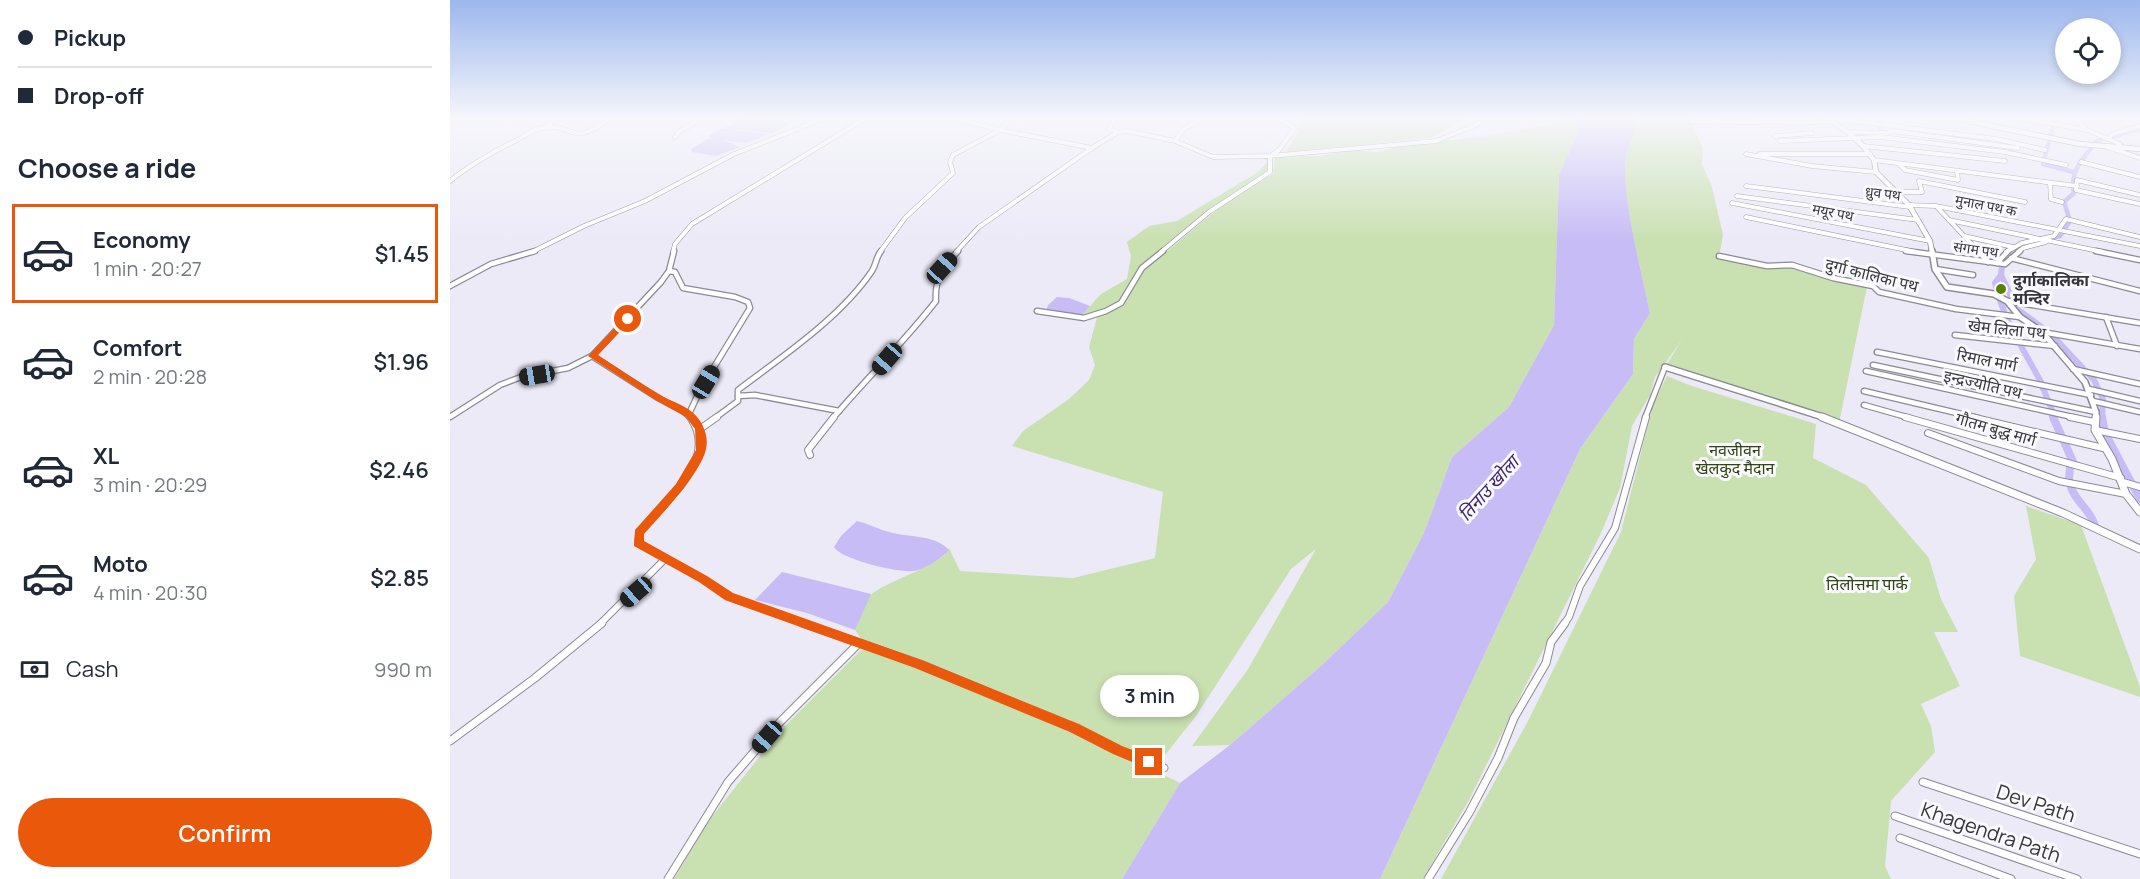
<!DOCTYPE html>
<meta charset="utf-8">
<style>
body{margin:0;font-family:Manrope,"Noto Sans Devanagari",sans-serif;background:#f2f2f3;color:#1f2937;height:100vh;display:flex;flex-direction:column;font-size:22px;white-space:nowrap}
*{box-sizing:border-box;margin:0}
p{font-size:20px;color:#747a83}
.icon{flex:none;width:33px;height:33px;fill:none;stroke:currentColor;stroke-width:2;stroke-linecap:round;stroke-linejoin:round}
.map{position:relative;flex:1;overflow:hidden}
.side{display:flex;flex-direction:column;background:#fff;width:450px}
.side>*{flex:none}
.banner{display:grid;align-content:center;height:132px;padding:0 18px;background:#fff}
.buttons{position:absolute;left:1605px;top:18px;display:grid;gap:12px}
.buttons a{display:grid;place-items:center;width:66px;height:66px;border-radius:50%;background:#fff;box-shadow:0 3px 9px #0003;font-size:30px}
.end{position:absolute;width:27px;height:27px;margin:-14px;border:8px solid #ea580c;background:#fff;box-shadow:0 0 0 3px #fff}
.from{border-radius:50%}
.bubble{position:absolute;height:42px;border-radius:21px;background:#fff;box-shadow:0 3px 9px #0003;font-size:20px;font-weight:600;line-height:42px;text-align:center}
.car{position:absolute;width:18px;height:36px;margin:-18px -9px;border-radius:8px;box-shadow:0 0 4px 2px #0007;background:linear-gradient(#222 24%,#8ab4d8 0 40%,#222 0 76%,#8ab4d8 0 86%,#222 0)}
.banner b{display:flex;align-items:center;gap:21px;height:57px;font-size:22px}
.banner b+b{border-top:2px solid #e0e1e3}
.banner i{width:15px;height:15px;background:#1f2937}
ul{padding:0;list-style:none}
li{display:flex;align-items:center;gap:18px;height:99px;margin:0 12px 9px;padding:0 6px;border:3px solid transparent;border-radius:0px}
li div{flex:1}
li b{display:block;font-size:22px}
li em{font-style:normal;font-weight:600}
li.selected{border-color:#ea580c}
li>.icon{width:54px;height:54px;stroke-width:1.5}
h2{padding:0 18px;font-size:27px;line-height:72px}
.pay{display:flex;align-items:center;gap:15px;height:66px;padding:0 18px;font-size:22px}
.pay p{margin-inline-start:auto}
.cta{display:flex;gap:12px;margin-top:auto;padding:12px 18px}
.cta a{flex:1;height:69px;border-radius:36px;background:#ea580c;color:#fff;font-size:24px;font-weight:600;line-height:69px;text-align:center}
main{display:flex;flex:1;min-height:0}
.map>svg:first-child{display:block}
.green{fill:#c9e0b1}
.water{fill:#c7bcf5}
.lines{fill:none;stroke-linecap:round;stroke-linejoin:round}
.canal-far2{stroke:#c7bcf5;stroke-width:4.5}
.canal-far1{stroke:#c7bcf5;stroke-width:6}
.canal{stroke:#c7bcf5;stroke-width:8}
.minor-far3-casing{stroke:#8c8a96;stroke-width:5}
.minor-far2-casing{stroke:#8c8a96;stroke-width:7}
.minor-far1-casing{stroke:#8c8a96;stroke-width:8}
.minor-casing{stroke:#8c8a96;stroke-width:9}
.tertiary-far2-casing{stroke:#8c8a96;stroke-width:6}
.tertiary-far1-casing{stroke:#8c8a96;stroke-width:8}
.tertiary-casing{stroke:#8c8a96;stroke-width:9}
.minor-far3{stroke:#fff;stroke-width:4}
.minor-far2{stroke:#fff;stroke-width:4.5}
.minor-far1{stroke:#fff;stroke-width:6}
.minor{stroke:#fff;stroke-width:7}
.tertiary-far2{stroke:#fff;stroke-width:4.5}
.tertiary-far1{stroke:#fff;stroke-width:5}
.tertiary{stroke:#fff;stroke-width:7}
.route{fill:#ea580c}
.poi-dot{fill:#588104;stroke:#f9f9fe;stroke-width:2}
.labels{text-anchor:middle;dominant-baseline:central;stroke-width:6;stroke-linejoin:round;paint-order:stroke}
.far-street-label{font-size:14px;fill:#37363b;stroke:#f9f9fe}
.street-label{font-size:16px;fill:#37363b;stroke:#f9f9fe}
.poi-label{font-size:16px;font-weight:bold;fill:#37363b;stroke:#f9f9fe;text-anchor:start}
.park-label{font-size:16px;fill:#304412;stroke:#f9f9fe}
.water-label{font-size:18px;font-style:italic;fill:#3c2272;stroke:#f9f9fe}
.near-street-label{font-size:20px;fill:#37363b;stroke:#f9f9fe}
</style>
<main>
<section class="side">
<div class="banner">
<b><i class="from"></i>Pickup</b>
<b><i></i>Drop-off</b>
</div>
<h2>Choose a ride</h2>
<ul>
<li class="selected"><svg class="icon" aria-label="car" viewBox="0 0 24 24"><path d="M5 17H2v-5l4-1 3-4h7l3 4 3 1v5h-3M9 17h6M6 11h13"/><circle cx="7" cy="17" r="2"/><circle cx="17" cy="17" r="2"/></svg><div><b>Economy</b><p>1 min · 20:27</p></div><em>$1.45</em></li>
<li><svg class="icon" aria-label="car" viewBox="0 0 24 24"><path d="M5 17H2v-5l4-1 3-4h7l3 4 3 1v5h-3M9 17h6M6 11h13"/><circle cx="7" cy="17" r="2"/><circle cx="17" cy="17" r="2"/></svg><div><b>Comfort</b><p>2 min · 20:28</p></div><em>$1.96</em></li>
<li><svg class="icon" aria-label="car" viewBox="0 0 24 24"><path d="M5 17H2v-5l4-1 3-4h7l3 4 3 1v5h-3M9 17h6M6 11h13"/><circle cx="7" cy="17" r="2"/><circle cx="17" cy="17" r="2"/></svg><div><b>XL</b><p>3 min · 20:29</p></div><em>$2.46</em></li>
<li><svg class="icon" aria-label="car" viewBox="0 0 24 24"><path d="M5 17H2v-5l4-1 3-4h7l3 4 3 1v5h-3M9 17h6M6 11h13"/><circle cx="7" cy="17" r="2"/><circle cx="17" cy="17" r="2"/></svg><div><b>Moto</b><p>4 min · 20:30</p></div><em>$2.85</em></li>
</ul>
<div class="pay"><svg class="icon" aria-label="cash" viewBox="0 0 24 24"><path d="M3 7h18v10H3z"/><circle cx="12" cy="12" r="2"/></svg>Cash<p>990 m</p></div>
<div class="cta"><a>Confirm</a></div>
</section>
<div class="map">
<svg width="1690" height="879" viewBox="0 0 1690 879">
<rect width="100%" height="100%" fill="#eceaf7"/>
<g class="green">
<polygon points="850,118 1017,118 981,138 836,152 847,134"/>
<path d="M1110 118H1126L1127 135 1109 175 1104 325 1059 407 1002 457 974 533 938 602 872 665 780 745 742 746 798 669 866 549 841 569 746 716 708 764 648 737 618 719 589 711 480 665 415 644 405 630C409 618 414 600 423 593 438 581 496 563 499 548L510 571 623 578 705 558 713 492 562 446 573 431 619 399 639 380 645 365 639 347 648 314C663 308 675 302 683 286 687 280 690 271 696 267 739 236 775 197 823 174L825 156H870L904 150 927 152 954 145 1030 137 1101 125Z"/>
<path d="M1184 118H1239L1241 121 1253 149 1252 164 1262 187 1273 235 1269 256 1317 266 1348 268 1381 279 1417 287 1389 423 1215 367 1232 340 1205 377 1200 395 1182 426 1170 488 1151 533 1019 800 973 879H930L1130 449 1183 374 1184 339 1200 313C1191 269 1174 206 1175 162 1176 147 1187 134 1184 118Z"/>
<polygon points="808,157 819,157 819,168 816,172 758,210 693,265 667,304 631,316 651,294 677,279 681,256 677,242 699,226 727,221 808,172 818,161"/>
<polygon points="1217,376 1239,385 1366,424 1363,458 1416,485 1479,558 1491,599 1508,632 1484,632 1510,686 1471,704 1481,726 1485,752 1441,801 1435,866 1441,879 991,879 1078,721 1171,532 1203,405"/>
<polygon points="1576,506 1631,525 1690,687 1690,697 1570,656 1564,596 1586,559"/>
<path d="M412 649C522 683 627 732 730 783L672 879H224L257 823 329 732Z"/>
</g>
<g class="water">
<polygon points="292,118 353,118 321,133 275,128"/>
<path d="M1126 118H1184C1187 134 1176 147 1175 162 1174 206 1191 269 1200 313L1184 339 1183 374 1130 449 930 879H672L730 783 780 745 872 665 938 602 974 533 1002 457 1059 407 1104 325 1109 175 1127 135Z"/>
<path d="M270 129H276L316 134C300 145 291 143 274 140L290 147 266 156 242 152 241 149 257 139H261L259 136Z"/>
<polygon points="607,297 619,298 640,306 631,316 596,312 598,305"/>
<path d="M407 521C419 524 428 529 439 532 458 538 485 534 499 550 492 558 474 570 463 571 448 573 390 559 384 547L391 536Z"/>
<polygon points="332,572 421,594 405,630 357,613 305,600"/>
</g>
<g class="lines">
<g class="canal-far2">
<polyline points="1430,118 1431,132"/>
<polyline points="1605,118 1593,164 1624,172"/>
<polyline points="1664,136 1690,129"/>
<path d="M1597 239 1610 236 1620 221 1614 202 1624 193C1619 171 1634 157 1647 141L1651 140"/>
<polyline points="1563,252 1580,242"/>
</g>
<g class="canal-far1">
<polyline points="1562,253 1566,251"/>
<polyline points="1553,258 1551,275 1567,309 1601,334 1644,380 1653,399 1652,418"/>
<path d="M1551 275 1545 283C1550 303 1557 322 1568 340"/>
<polyline points="1571,346 1591,382"/>
<polyline points="1593,388 1602,410"/>
<polyline points="1603,416 1604,418"/>
</g>
<g class="canal">
<polyline points="1603,417 1624,464"/>
<polyline points="1652,417 1655,433 1690,499"/>
<polyline points="1619,479 1620,468"/>
<path d="M1621 487C1626 503 1641 510 1645 526"/>
</g>
<g class="minor-far3-casing">
<g id="minor-far3">
<polyline points="504,118 550,130 642,148 668,132 677,131 725,141 763,157 820,156 986,141 1026,125 1035,118"/>
<polyline points="666,118 659,129 668,132"/>
<polyline points="1379,118 1546,139 1595,150"/>
<polyline points="1569,118 1637,130"/>
<polyline points="1625,118 1637,130 1670,144"/>
<polyline points="1241,121 1350,123 1381,121"/>
<polyline points="96,126 109,118"/>
<polyline points="1398,132 1437,133 1443,131 1568,148"/>
<polyline points="1325,136 1362,133"/>
<polyline points="225,137 230,131 252,118"/>
<polyline points="1657,139 1663,134 1690,126"/>
<polyline points="725,141 734,129 754,118"/>
<polyline points="1330,141 1431,137 1555,152 1616,165"/>
<polyline points="1413,146 1555,161"/>
<polyline points="1655,146 1690,158"/>
<polyline points="1296,154 1362,166 1426,172"/>
<polyline points="1309,154 1420,154"/>
<polyline points="1424,160 1627,186"/>
<polyline points="1631,162 1690,177"/>
<polyline points="1449,164 1455,170 1508,180 1507,171"/>
<path d="M0 181C21 164 43 152 67 140 75 136 83 129 92 128 126 122 119 150 160 118"/>
<polyline points="1600,183 1601,199 1612,202"/>
<polyline points="1296,186 1460,207"/>
<polyline points="1445,192 1472,192 1469,181 1575,202"/>
<polyline points="1690,195 1627,180 1626,190 1690,204"/>
<polyline points="1287,196 1468,220"/>
<polyline points="1282,203 1480,241"/>
<polyline points="1459,205 1486,206 1690,246"/>
<polyline points="1487,207 1529,252"/>
<polyline points="1296,217 1466,252"/>
<polyline points="1499,220 1653,252"/>
<polyline points="1514,236 1563,247"/>
<polyline points="82,252 134,226 195,201 284,154 375,118"/>
<polyline points="223,252 225,244 242,224 416,118"/>
<polyline points="430,252 455,218 503,173 500,162 503,155 550,130 560,118"/>
<polyline points="506,252 529,227 642,148"/>
<polyline points="711,252 759,212 820,172 820,156 829,150 845,128 828,118"/>
<polyline points="1556,252 1572,243 1604,236 1616,219 1690,237"/>
<polyline points="1568,252 1573,248 1596,242"/>
</g>
</g>
<g class="minor-far2-casing">
<g id="minor-far2">
<polyline points="224,251 219,271 211,282 142,356 208,398 233,411 241,418"/>
<polyline points="1456,251 1555,264 1570,251"/>
<polyline points="1528,251 1538,262"/>
<polyline points="1646,251 1690,260"/>
<polyline points="1269,256 1317,266 1342,265 1383,278 1423,286 1429,292 1506,309 1570,317"/>
<polyline points="1561,258 1690,291"/>
<polyline points="1547,263 1558,251"/>
<polyline points="1485,269 1523,275"/>
<polyline points="219,271 225,272 233,288 285,297 298,302 300,308 250,390 239,414"/>
<polyline points="0,286 41,264 85,251"/>
<polyline points="1558,301 1690,323"/>
<polyline points="587,311 634,318 656,311 671,303 692,268 713,251"/>
<polyline points="1656,317 1667,346"/>
<polyline points="1592,332 1690,349"/>
<polyline points="1505,335 1605,346"/>
<polyline points="1427,352 1641,395"/>
<polyline points="1423,365 1646,412"/>
<polyline points="1623,369 1690,384"/>
<polyline points="1416,371 1627,418"/>
<polyline points="1639,389 1690,401"/>
<polyline points="1414,391 1528,418"/>
<polyline points="288,396 305,395 389,411"/>
<polyline points="1643,401 1690,412"/>
<polyline points="1414,405 1460,418"/>
<polyline points="0,417 50,385 71,377 118,368 142,356"/>
<path d="M265 418 288 401V390C333 356 390 318 422 271 426 265 426 257 431 251"/>
<path d="M383 418C417 378 454 342 486 301 484 279 494 266 508 251"/>
<polyline points="1195,418 1215,367"/>
</g>
</g>
<g class="minor-far1-casing">
<g id="minor-far1">
<path d="M240 417C266 454 229 489 204 516 196 524 188 531 188 543L253 579 279 597 356 624"/>
<polyline points="1455,417 1671,478"/>
<polyline points="1521,417 1653,448"/>
<polyline points="1620,417 1644,422"/>
<polyline points="250,429 267,417"/>
<polyline points="1645,430 1690,439"/>
<polyline points="1478,433 1609,481 1676,494"/>
<polyline points="360,455 358,450 384,417"/>
<polyline points="1673,482 1690,487"/>
<polyline points="150,624 215,559"/>
<polyline points="1114,624 1119,617 1130,586 1165,528 1196,417"/>
</g>
</g>
<g class="minor-casing">
<g id="minor">
<polyline points="352,623 470,664 624,728 667,750 714,768"/>
<polyline points="0,741 85,678 152,623"/>
<polyline points="1473,782 1690,854"/>
<polyline points="1445,816 1627,879"/>
<polyline points="1450,838 1561,879"/>
<polyline points="218,879 278,782 330,722 409,643"/>
<polyline points="978,879 1019,813 1048,758 1064,718 1096,663 1101,642 1115,623"/>
</g>
</g>
<g class="tertiary-far2-casing">
<g id="tertiary-far2">
<polyline points="1376,118 1398,132 1413,146 1424,160 1426,172 1459,205 1480,241 1482,252"/>
<polyline points="1503,118 1630,144 1690,149"/>
</g>
</g>
<g class="tertiary-far1-casing">
<g id="tertiary-far1">
<polyline points="1482,251 1485,269 1497,287 1544,294 1557,301 1570,317 1592,332 1635,382 1646,412 1646,418"/>
<polyline points="1215,367 1376,418"/>
</g>
</g>
<g class="tertiary-casing">
<g id="tertiary">
<polyline points="1372,417 1613,513 1690,549"/>
<polyline points="1646,417 1645,430 1662,459 1676,494 1690,512"/>
</g>
</g>
<use href="#minor-far3" class="minor-far3"/>
<use href="#minor-far2" class="minor-far2"/>
<use href="#minor-far1" class="minor-far1"/>
<use href="#minor" class="minor"/>
<use href="#tertiary-far2" class="tertiary-far2"/>
<use href="#tertiary-far1" class="tertiary-far1"/>
<use href="#tertiary" class="tertiary"/>
</g>
<linearGradient id="sky" x2="0" y2="1"><stop stop-color="#9bb7ed"/><stop offset="0.49" stop-color="#f6f6fb"/><stop offset="1" stop-color="#f6f6fb" stop-opacity="0"/></linearGradient>
<rect width="1690" height="241" fill="url(#sky)"/>
<path class="route" d="M175 317 182 319 148 355C170 369 191 384 214 397 223 402 234 405 242 412 253 421 259 436 256 449 251 473 211 515 194 534V541L257 576 283 593 474 661 629 724 672 746 703 758 705 762 703 767 699 769 663 754 620 732 465 668 275 600 249 582 184 546 185 530 226 484 246 450 245 429 236 417 207 401 138 356Z"/>
<circle class="poi-dot" cx="1551" cy="289" r="6"/>
<g class="labels">
<g class="far-street-label">
<text transform="translate(1433 193) rotate(7)">ध्रुव पथ</text>
<text transform="translate(1536 205) rotate(11)">मुनाल पथ क</text>
<text transform="translate(1383 212) rotate(11)">मयूर पथ</text>
<text transform="translate(1526 249) rotate(8)">संगम पथ</text>
</g>
<g class="street-label">
<text transform="translate(1422 275) rotate(14)">दुर्गा कालिका पथ</text>
<text transform="translate(1557 329) rotate(6)">खेम लिला पथ</text>
<text transform="translate(1537 360) rotate(11)">रिमाल मार्ग</text>
<text transform="translate(1533 384) rotate(13)">इन्द्रज्योति पथ</text>
<text transform="translate(1546 429) rotate(16)">गौतम बुद्ध मार्ग</text>
</g>
<g class="poi-label">
<text x="1563" y="280">दुर्गाकालिका<tspan x="1563" dy="18">मन्दिर</tspan></text>
</g>
<g class="park-label">
<text x="1285" y="450">नवजीवन<tspan x="1285" dy="18">खेलकुद मैदान</tspan></text>
<text x="1417" y="584">तिलोत्तमा पार्क</text>
</g>
<g class="water-label">
<text transform="translate(1038 488) rotate(-48)">तिनाउ खोला</text>
</g>
<g class="near-street-label">
<text transform="translate(1586 803) rotate(18)">Dev Path</text>
<text transform="translate(1541 832) rotate(19)">Khagendra Path</text>
</g>
</g>
</svg>
<div class="buttons">
<a><svg class="icon" aria-label="locate" viewBox="0 0 24 24"><circle cx="12" cy="12" r="6"/><path d="M12 2v4M12 18v4M2 12h4M18 12h4"/></svg></a>
</div>
<i class="end from" style="left:178px;top:319px"></i>
<i class="end" style="left:699px;top:762px"></i>
<div class="bubble" style="left:650px;top:675px;width:99px">3 min</div>
<i class="car" style="left:492px;top:268px;rotate:42deg"></i>
<i class="car" style="left:437px;top:359px;rotate:221deg"></i>
<i class="car" style="left:87px;top:375px;rotate:261deg"></i>
<i class="car" style="left:256px;top:382px;rotate:31deg"></i>
<i class="car" style="left:186px;top:592px;rotate:229deg"></i>
<i class="car" style="left:317px;top:737px;rotate:221deg"></i>
</div>
</main>
